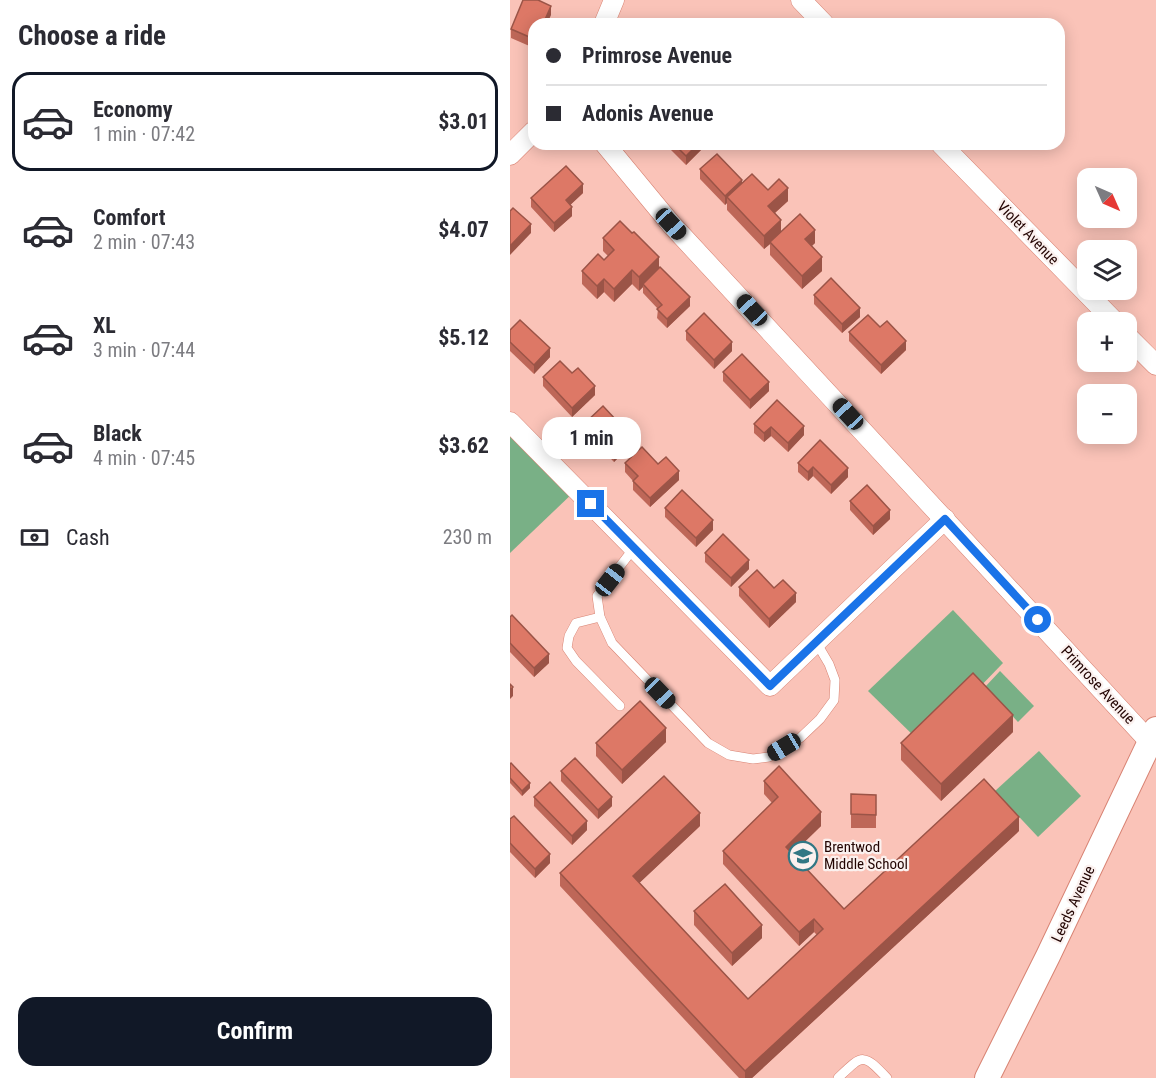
<!DOCTYPE html>
<meta charset="utf-8">
<style>
body{margin:0;font-family:"Roboto Condensed",sans-serif;background:#f2f2f3;color:#2b2b33;height:100vh;display:flex;flex-direction:column;font-size:22px;white-space:nowrap}
*{box-sizing:border-box;margin:0}
p{font-size:20px;color:#7c7c81}
.icon{flex:none;width:33px;height:33px;fill:none;stroke:currentColor;stroke-width:2;stroke-linecap:round;stroke-linejoin:round}
.map{position:relative;flex:1;overflow:hidden}
.sheet{display:flex;flex-direction:column;background:#fff;width:510px}
.sheet>*{flex:none}
.top-card{position:absolute;left:18px;top:18px;width:537px;height:132px;border-radius:18px;box-shadow:0 3px 15px #0003;display:grid;align-content:center;height:132px;padding:0 18px;background:#fff}
.needle{width:39px;rotate:135deg}
.tools{position:absolute;left:567px;top:168px;display:grid;gap:12px}
.tools a{display:grid;place-items:center;width:60px;height:60px;border-radius:12px;background:#fff;box-shadow:0 3px 15px #0003;font-size:30px}
.end{position:absolute;width:27px;height:27px;margin:-14px;border:8px solid #1a73e8;background:#fff;box-shadow:0 0 0 3px #fff}
.from{border-radius:50%}
.bubble{position:absolute;height:42px;border-radius:18px;background:#fff;box-shadow:0 3px 15px #0003;font-size:20px;font-weight:700;line-height:42px;text-align:center}
.car{position:absolute;width:18px;height:36px;margin:-18px -9px;border-radius:8px;box-shadow:0 0 4px 2px #0007;background:linear-gradient(#222 24%,#8ab4d8 0 40%,#222 0 76%,#8ab4d8 0 86%,#222 0)}
.top-card b{display:flex;align-items:center;gap:21px;height:57px;font-size:22px}
.top-card b+b{border-top:2px solid #e1e1e2}
.top-card i{width:15px;height:15px;background:#2b2b33}
ul{padding:0;list-style:none}
li{display:flex;align-items:center;gap:18px;height:99px;margin:0 12px 9px;padding:0 6px;border:3px solid transparent;border-radius:18px}
li div{flex:1}
li b{display:block;font-size:22px}
li em{font-style:normal;font-weight:700}
li.current{border-color:#111827}
li>.icon{width:54px;height:54px;stroke-width:1.5}
h2{padding:0 18px;font-size:27px;line-height:72px}
.pay{display:flex;align-items:center;gap:15px;height:66px;padding:0 18px;font-size:22px}
.pay p{margin-inline-start:auto}
.action{display:flex;gap:12px;margin-top:auto;padding:12px 18px}
.action a{flex:1;height:69px;border-radius:18px;background:#111827;color:#fff;font-size:24px;font-weight:700;line-height:69px;text-align:center}
main{display:flex;flex:1;min-height:0}
.map>svg:first-child{display:block}
.green{fill:#79b086}
.lines{fill:none;stroke-linecap:round;stroke-linejoin:round}
.service-casing{stroke:#d88373;stroke-width:10}
.minor-casing{stroke:#d88373;stroke-width:21}
.tertiary-casing{stroke:#d88373;stroke-width:26}
.service{stroke:#fff;stroke-width:9}
.minor{stroke:#fff;stroke-width:20}
.tertiary{stroke:#fff;stroke-width:24}
.wall{fill:#be6758}
.shaded-wall{fill:#9b5447}
.building{fill:#dd7866;stroke:#9b5447;stroke-width:1.5}
.route{stroke:#1a73e8;stroke-width:8}
.labels{text-anchor:middle;dominant-baseline:central;stroke-width:4.5;stroke-linejoin:round;paint-order:stroke}
.street-label{font-size:15px;fill:#220402;stroke:#fbf1ef}
.poi-label{font-size:15px;fill:#220402;stroke:#fbf1ef;text-anchor:start}
</style>
<main>
<section class="sheet">
<h2>Choose a ride</h2>
<ul>
<li class="current"><svg class="icon" aria-label="car" viewBox="0 0 24 24"><path d="M5 17H2v-5l4-1 3-4h7l3 4 3 1v5h-3M9 17h6M6 11h13"/><circle cx="7" cy="17" r="2"/><circle cx="17" cy="17" r="2"/></svg><div><b>Economy</b><p>1 min · 07:42</p></div><em>$3.01</em></li>
<li><svg class="icon" aria-label="car" viewBox="0 0 24 24"><path d="M5 17H2v-5l4-1 3-4h7l3 4 3 1v5h-3M9 17h6M6 11h13"/><circle cx="7" cy="17" r="2"/><circle cx="17" cy="17" r="2"/></svg><div><b>Comfort</b><p>2 min · 07:43</p></div><em>$4.07</em></li>
<li><svg class="icon" aria-label="car" viewBox="0 0 24 24"><path d="M5 17H2v-5l4-1 3-4h7l3 4 3 1v5h-3M9 17h6M6 11h13"/><circle cx="7" cy="17" r="2"/><circle cx="17" cy="17" r="2"/></svg><div><b>XL</b><p>3 min · 07:44</p></div><em>$5.12</em></li>
<li><svg class="icon" aria-label="car" viewBox="0 0 24 24"><path d="M5 17H2v-5l4-1 3-4h7l3 4 3 1v5h-3M9 17h6M6 11h13"/><circle cx="7" cy="17" r="2"/><circle cx="17" cy="17" r="2"/></svg><div><b>Black</b><p>4 min · 07:45</p></div><em>$3.62</em></li>
</ul>
<div class="pay"><svg class="icon" aria-label="cash" viewBox="0 0 24 24"><path d="M3 7h18v10H3z"/><circle cx="12" cy="12" r="2"/></svg>Cash<p>230 m</p></div>
<div class="action"><a>Confirm</a></div>
</section>
<div class="map">
<svg width="646" height="1078" viewBox="0 0 646 1078">
<rect width="100%" height="100%" fill="#fac3b8"/>
<g class="green">
<polygon points="0,422 66,490 0,553"/>
<polygon points="443,610 493,663 465,692 410,742 358,691"/>
<polygon points="490,671 524,706 508,722 475,687"/>
<polygon points="529,751 571,796 528,837 485,791"/>
</g>
<g class="lines">
<g class="service-casing">
<g id="service">
<polyline points="124,548 87,596 90,617 102,643 198,743 219,755 243,759 259,757 290,738 310,719 324,700 325,680 319,664 306,642"/>
<polyline points="90,617 66,623 59,636 57,648 66,661 110,706"/>
<path d="M328 1078C353 1054 353 1053 377 1078"/>
</g>
</g>
<g class="minor-casing">
<g id="minor">
<polyline points="291,0 314,24"/>
<polyline points="94,24 104,0"/>
<polyline points="95,144 161,224 640,742 646,744"/>
<polyline points="431,144 605,322"/>
<polyline points="0,155 24,131"/>
<polyline points="616,335 646,365"/>
<polyline points="0,422 260,686 435,519"/>
</g>
</g>
<g class="tertiary-casing">
<polyline id="tertiary" points="477,1078 538,956 646,729"/>
</g>
<use href="#service" class="service"/>
<use href="#minor" class="minor"/>
<use href="#tertiary" class="tertiary"/>
</g>
<g class="wall">
<polygon points="41,15 24,24 24,48 1,38 1,29"/>
<polygon points="155,144 193,144 193,148 176,165"/>
<polygon points="190,169 232,183 258,190 278,201 265,213 271,232 305,243 301,246 312,271 292,289 260,255 260,244 254,249 217,210 217,203 215,205 190,179"/>
<polygon points="73,193 60,205 62,216 44,232 21,207 21,198"/>
<polygon points="93,238 149,268 180,306 157,328 147,318 148,309 133,293 133,287 129,291 122,284 104,302 94,292 87,299 72,284 72,271 94,260 98,256 93,251"/>
<polygon points="304,295 350,317 332,333 304,304"/>
<polygon points="370,327 396,350 371,374 339,341 339,332"/>
<polygon points="0,330 40,357 24,374 0,351"/>
<polygon points="176,331 222,351 204,369 176,340"/>
<polygon points="213,372 259,391 240,409 213,381"/>
<polygon points="62,373 85,395 62,417 33,386 33,377"/>
<polygon points="267,400 294,435 278,452 261,436 254,442 244,433 244,424"/>
<polygon points="75,423 121,445 104,462 75,432"/>
<polygon points="115,463 148,464 169,480 140,507 123,490 123,481 115,472"/>
<polygon points="288,463 338,477 321,494 303,476 298,481 288,472"/>
<polygon points="340,501 380,519 363,535 340,510"/>
<polygon points="155,508 203,530 186,547 155,517"/>
<polygon points="195,553 239,569 221,587 195,562"/>
<polygon points="229,587 264,588 286,602 259,628 229,596"/>
<polygon points="0,617 39,663 24,677 0,652"/>
<polygon points="503,732 431,801 391,760 391,743"/>
<polygon points="156,742 112,784 86,756 86,743"/>
<polygon points="0,764 20,788 12,796 0,783"/>
<polygon points="51,771 102,806 88,819 51,781"/>
<polygon points="254,781 311,826 282,854 334,909 509,831 242,1078 229,1078 50,886 50,873 190,826 129,883 238,999 307,935 304,932 289,946 213,864 213,851 262,803 254,794"/>
<polygon points="341,794 366,795 366,828 341,828"/>
<polygon points="24,797 77,830 62,845 24,806"/>
<polygon points="0,819 40,863 25,878 0,852"/>
<polygon points="184,911 252,938 222,966 184,925"/>
</g>
<g class="shaded-wall">
<polygon points="41,6 41,15 37,24 33,24"/>
<polygon points="188,144 193,144 193,148 176,165 176,156"/>
<polygon points="232,180 232,189 217,197 217,203 215,205 215,196"/>
<polygon points="73,184 73,193 56,209 56,200"/>
<polygon points="278,188 278,201 258,219 258,206"/>
<polygon points="62,207 62,216 44,232 44,223"/>
<polygon points="271,220 271,233 260,242 260,244 254,249 254,236"/>
<polygon points="21,224 21,233 0,255 0,246"/>
<polygon points="305,230 305,243 295,253 295,239"/>
<polygon points="149,257 149,270 133,284 133,287 129,291 129,277"/>
<polygon points="312,257 312,271 292,289 292,276"/>
<polygon points="122,270 122,284 104,302 104,289"/>
<polygon points="94,279 94,292 87,299 87,286"/>
<polygon points="180,297 180,306 157,328 157,319"/>
<polygon points="350,308 350,317 332,333 332,324"/>
<polygon points="396,341 396,350 371,374 371,365"/>
<polygon points="222,342 222,351 204,369 204,360"/>
<polygon points="40,348 40,357 24,374 24,365"/>
<polygon points="259,382 259,391 240,409 240,400"/>
<polygon points="85,386 85,395 62,417 62,408"/>
<polygon points="294,426 294,435 278,452 278,443"/>
<polygon points="261,427 261,436 254,442 254,433"/>
<polygon points="121,436 121,445 104,462 104,453"/>
<polygon points="303,467 303,476 298,481 298,472"/>
<polygon points="338,468 338,477 321,494 321,485"/>
<polygon points="169,471 169,480 140,507 140,498"/>
<polygon points="380,510 380,519 363,535 363,526"/>
<polygon points="203,520 203,530 186,547 186,538"/>
<polygon points="239,560 239,569 221,587 221,578"/>
<polygon points="286,593 286,602 259,628 259,619"/>
<polygon points="39,654 39,663 24,677 24,668"/>
<polygon points="3,687 3,696 0,699 0,690"/>
<polygon points="503,715 503,732 431,801 431,784"/>
<polygon points="156,728 156,742 112,784 112,770"/>
<polygon points="20,783 20,788 12,796 12,791"/>
<polygon points="102,797 102,806 88,819 88,810"/>
<polygon points="311,812 311,826 276,860 276,847"/>
<polygon points="190,813 190,826 123,889 123,876"/>
<polygon points="509,817 509,831 242,1078 235,1078 235,1071"/>
<polygon points="77,821 77,830 62,845 62,836"/>
<polygon points="40,854 40,863 25,878 25,869"/>
<polygon points="304,919 304,932 289,946 289,932"/>
<polygon points="252,925 252,938 222,966 222,953"/>
</g>
<g class="building">
<polygon points="13,0 28,0 41,6 33,24 24,24 24,39 1,29"/>
<polygon points="164,144 188,144 176,156"/>
<polygon points="207,154 232,180 215,196 190,169"/>
<polygon points="56,166 73,184 56,200 62,207 44,223 21,198"/>
<polygon points="242,174 258,190 269,179 278,188 258,206 271,220 254,236 217,197"/>
<polygon points="3,208 21,224 0,246 0,211"/>
<polygon points="290,214 305,230 295,239 312,257 292,276 260,242"/>
<polygon points="110,221 122,233 124,232 149,257 129,277 122,270 104,289 94,279 87,286 72,271 88,254 94,260 104,250 93,238"/>
<polygon points="150,267 180,297 157,319 147,309 152,305 133,284"/>
<polygon points="321,278 350,308 332,324 304,295"/>
<polygon points="194,313 222,342 204,360 176,331"/>
<polygon points="358,315 370,327 377,321 396,341 371,365 339,332"/>
<polygon points="10,320 40,348 24,365 0,342 0,330"/>
<polygon points="232,354 259,382 240,400 213,372"/>
<polygon points="50,361 62,373 68,368 85,386 62,408 33,377"/>
<polygon points="267,400 294,426 278,443 261,427 254,433 244,424"/>
<polygon points="93,406 121,436 104,453 75,423"/>
<polygon points="310,440 338,468 321,485 303,467 298,472 288,463"/>
<polygon points="132,447 148,464 156,457 169,471 140,498 123,481 128,476 115,463"/>
<polygon points="357,485 380,510 363,526 340,501"/>
<polygon points="172,490 203,520 186,538 155,508"/>
<polygon points="213,534 239,560 221,578 195,553"/>
<polygon points="247,570 264,588 273,580 286,593 259,619 229,587"/>
<polygon points="2,615 39,654 24,668 0,643 0,617"/>
<polygon points="463,673 503,715 431,784 391,743"/>
<polygon points="0,684 3,687 0,690"/>
<polygon points="130,701 156,728 112,770 86,743"/>
<polygon points="65,758 102,797 88,810 51,771"/>
<polygon points="1,763 20,783 12,791 0,778 0,764"/>
<polygon points="269,766 311,812 276,847 334,909 474,779 509,817 235,1071 50,873 154,776 190,813 123,876 238,999 313,929 304,919 289,932 213,851 268,797 254,781"/>
<polygon points="40,782 77,821 62,836 24,797"/>
<polygon points="341,794 366,795 366,815 341,814"/>
<polygon points="4,816 40,854 25,869 0,843 0,819"/>
<polygon points="215,884 252,925 222,953 184,911"/>
</g>
<g class="lines">
<polyline class="route" points="81,504 260,686 435,519 528,620"/>
</g>
<defs>
<g id="school-ring" transform="scale(1.5)"><circle r="9.5" fill="#fbf1ef" stroke="#317784" stroke-width="1.5"/><path d="M0-5L7-2L0 1L-7-2ZM-4 1L0 2.5L4 1V4Q0 6-4 4Z" fill="#317784"/></g>
</defs>
<g fill-rule="evenodd">
<use href="#school-ring" x="293" y="856"/>
</g>
<g class="labels">
<g class="street-label">
<text transform="translate(518 233) rotate(46)">Violet Avenue</text>
<text transform="translate(588 685) rotate(47)">Primrose Avenue</text>
<text transform="translate(563 904) rotate(-65)">Leeds Avenue</text>
</g>
<g class="poi-label">
<text x="314" y="847">Brentwod<tspan x="314" dy="17">Middle School</tspan></text>
</g>
</g>
</svg>
<div class="tools">
<a><svg class="needle" viewBox="-14 -14 28 28"><path d="M0-13l5 13h-10z" fill="#e53935"/><path d="M0 13l5-13h-10z" fill="#7c7c81"/></svg></a>
<a><svg class="icon" aria-label="layers" viewBox="0 0 24 24"><path d="M12 4l9 5-9 5-9-5zM3 14l9 5 9-5"/></svg></a>
<a>+</a>
<a>−</a>
</div>
<i class="end from" style="left:528px;top:620px"></i>
<i class="end" style="left:81px;top:504px"></i>
<div class="bubble" style="left:32px;top:417px;width:99px">1 min</div>
<i class="car" style="left:161px;top:224px;rotate:137deg"></i>
<i class="car" style="left:242px;top:310px;rotate:317deg"></i>
<i class="car" style="left:338px;top:414px;rotate:317deg"></i>
<i class="car" style="left:100px;top:580px;rotate:38deg"></i>
<i class="car" style="left:150px;top:693px;rotate:136deg"></i>
<i class="car" style="left:274px;top:747px;rotate:239deg"></i>
<div class="top-card">
<b><i class="from"></i>Primrose Avenue</b>
<b><i></i>Adonis Avenue</b>
</div>
</div>
</main>
